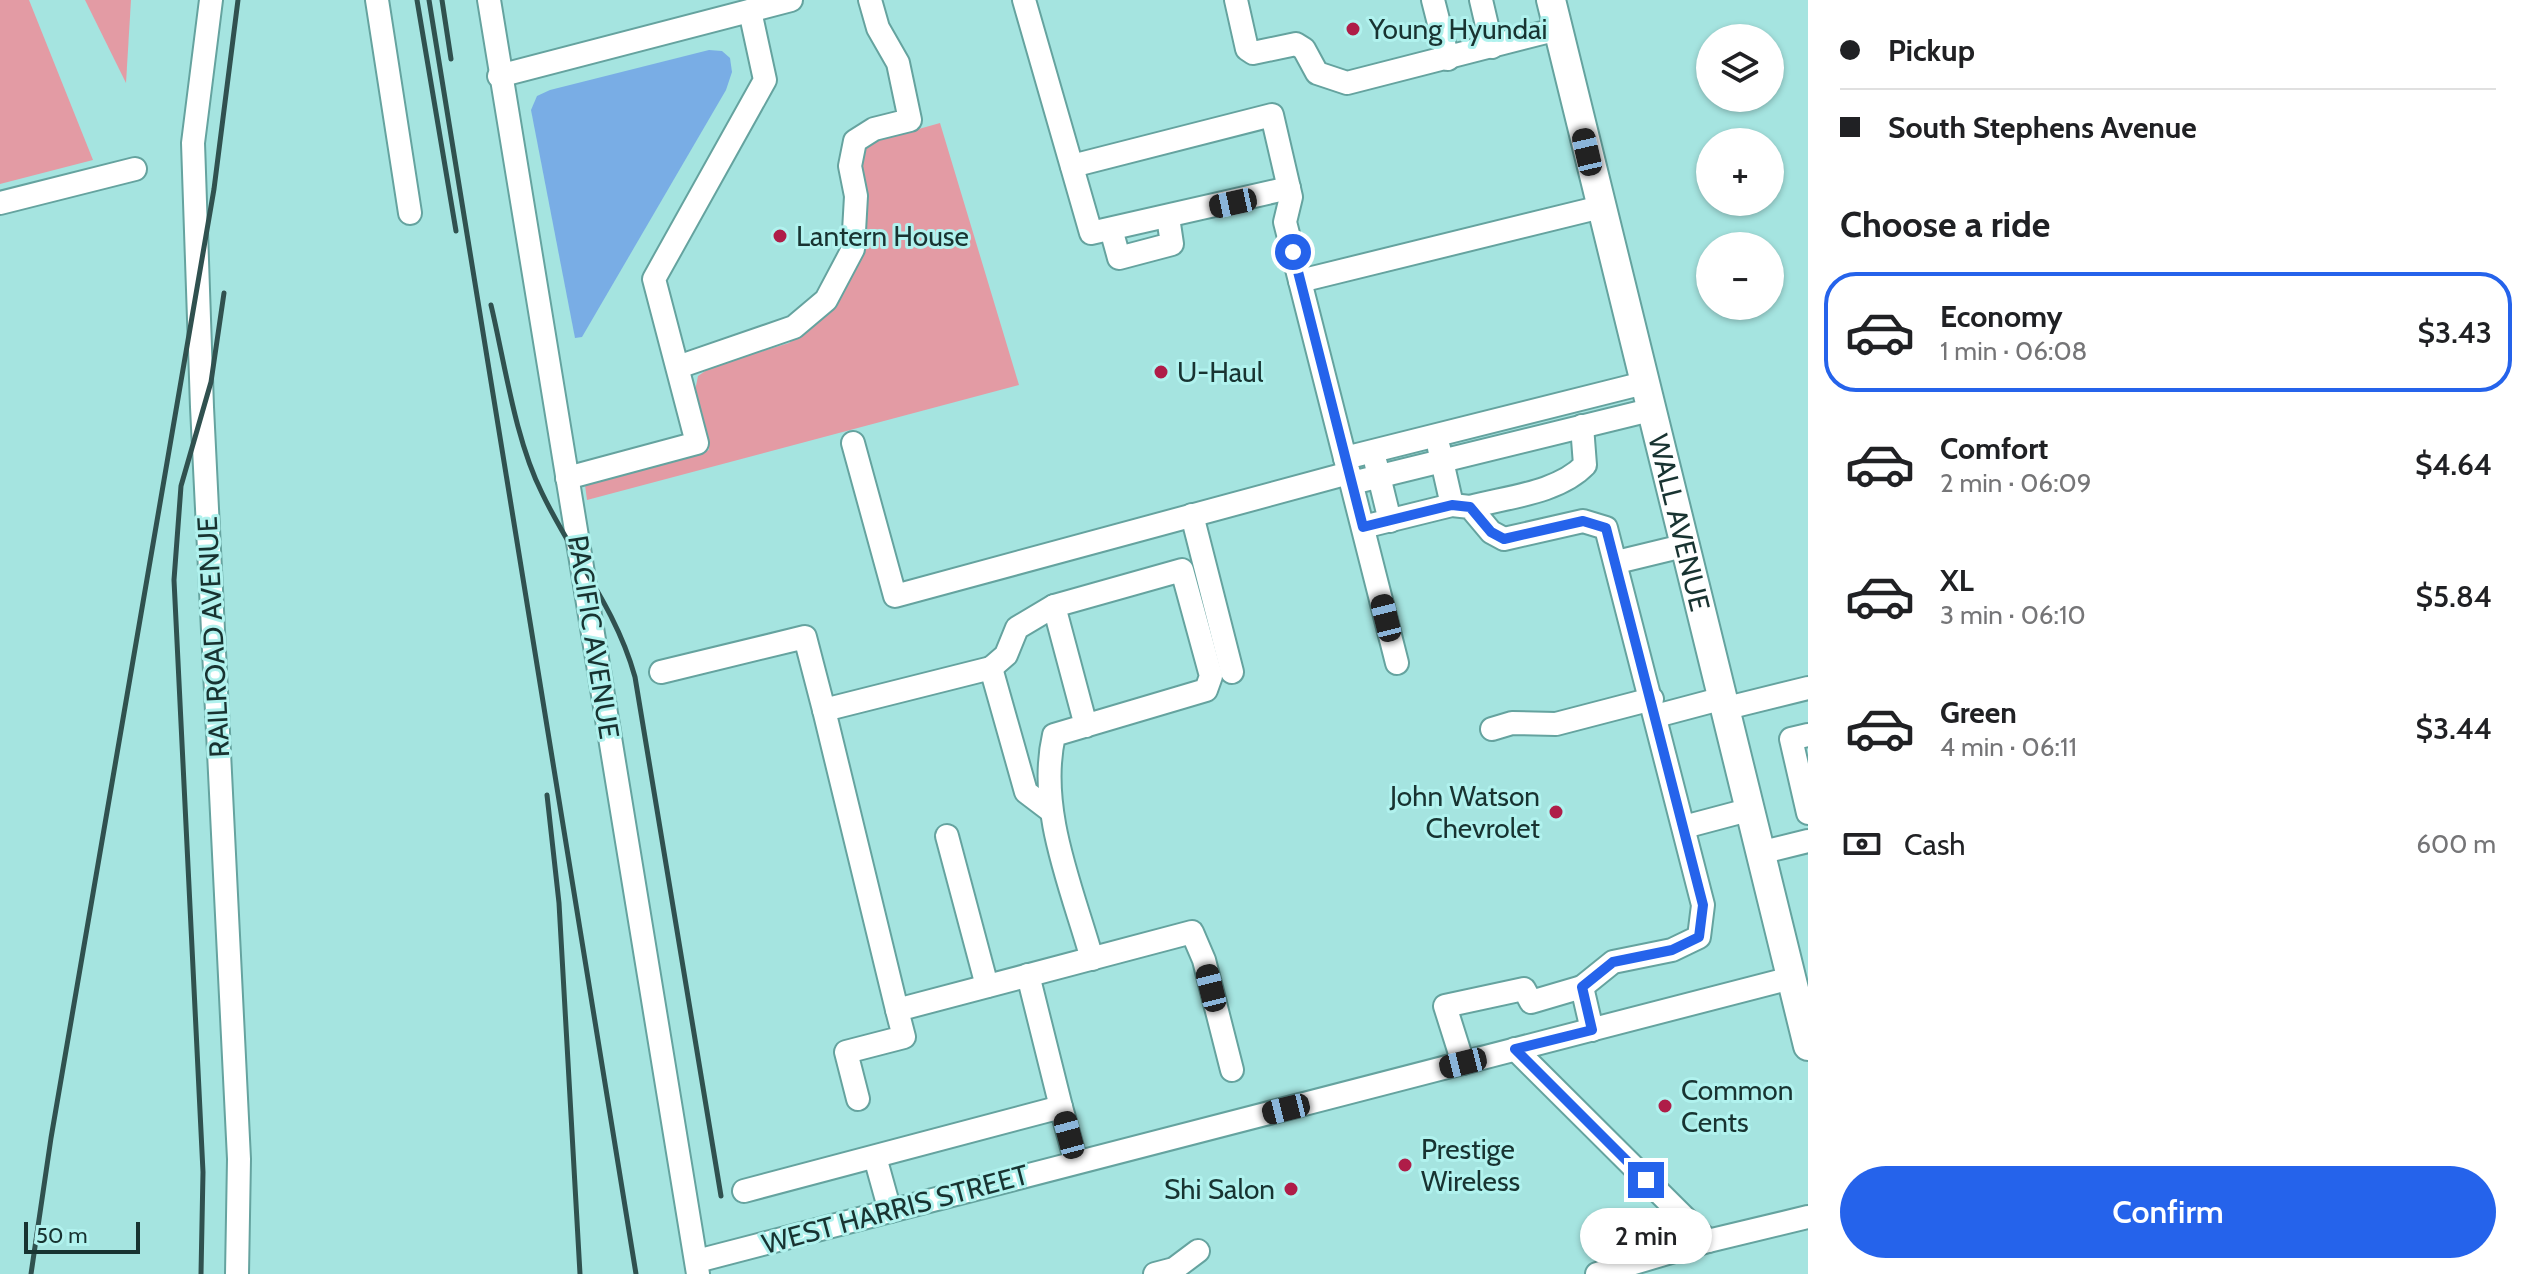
<!DOCTYPE html>
<meta charset="utf-8">
<style>
body{margin:0;font-family:Cabin,sans-serif;background:#f6f6f6;color:#202124;height:100vh;display:flex;flex-direction:column;font-size:30px;white-space:nowrap}
*{box-sizing:border-box;margin:0}
p{font-size:26px;color:#757577}
.icon{flex:none;width:44px;height:44px;fill:none;stroke:currentColor;stroke-width:2;stroke-linecap:round;stroke-linejoin:round}
.map{position:relative;flex:1;overflow:hidden}
.drawer{display:flex;flex-direction:column;background:#fff;width:720px}
.drawer>*{flex:none}
.banner{display:grid;align-content:center;height:176px;padding:0 32px;background:#fff}
.buttons{position:absolute;left:1696px;top:24px;display:grid;gap:16px}
.buttons a{display:grid;place-items:center;width:88px;height:88px;border-radius:50%;background:#fff;box-shadow:0 2px 6px #0004;font-size:40px}
.scale{position:absolute;left:24px;bottom:20px;width:116px;box-sizing:border-box;padding-left:8px;border:4px solid #183331;border-top:0;font-size:22px;line-height:28px;white-space:nowrap;color:#183331;-webkit-text-stroke:6px #b1f2ee;paint-order:stroke}
.end{position:absolute;width:36px;height:36px;margin:-18px;border:10px solid #2563eb;background:#fff;box-shadow:0 0 0 4px #fff}
.from{border-radius:50%}
.bubble{position:absolute;height:56px;border-radius:28px;background:#fff;box-shadow:0 2px 6px #0004;font-size:26px;font-weight:600;line-height:56px;text-align:center}
.car{position:absolute;width:24px;height:48px;margin:-24px -12px;border-radius:10px;box-shadow:0 0 6px 2px #0007;background:linear-gradient(#222 24%,#8ab4d8 0 40%,#222 0 76%,#8ab4d8 0 86%,#222 0)}
.banner b{display:flex;align-items:center;gap:28px;height:76px;font-size:30px}
.banner b+b{border-top:2px solid #e0e0e0}
.banner i{width:20px;height:20px;background:#202124}
ul{padding:0;list-style:none}
li{display:flex;align-items:center;gap:24px;height:120px;margin:0 16px 12px;padding:0 16px;border:4px solid transparent;border-radius:32px}
li div{flex:1}
li b{display:block;font-size:30px}
li em{font-style:normal;font-weight:600}
li.selected{border-color:#2563eb}
li>.icon{width:72px;height:72px;stroke-width:1.5}
h2{padding:0 32px;font-size:36px;line-height:96px}
.pay{display:flex;align-items:center;gap:20px;height:88px;padding:0 32px;font-size:30px}
.pay p{margin-inline-start:auto}
.primary-button{display:flex;gap:16px;margin-top:auto;padding:16px 32px}
.primary-button a{flex:1;height:92px;border-radius:48px;background:#2563eb;color:#fff;font-size:32px;font-weight:600;line-height:92px;text-align:center}
main{display:flex;flex:1;min-height:0}
.map>svg:first-child{display:block}
.green{fill:#e39ba4}
.water{fill:#79ade5}
.lines{fill:none;stroke-linecap:round;stroke-linejoin:round}
.minor-casing{stroke:#65a39f;stroke-width:26}
.major-casing{stroke:#65a39f;stroke-width:32}
.minor{stroke:#fff;stroke-width:22}
.major{stroke:#fff;stroke-width:28}
.rail{stroke:#30514f;stroke-width:5}
.route{stroke:#2563eb;stroke-width:10}
.poi-dot{fill:#af1d48;stroke:#b1f2ee;stroke-width:3}
.labels{text-anchor:middle;dominant-baseline:central;stroke-width:6;stroke-linejoin:round;paint-order:stroke}
.poi-label{font-size:28px;fill:#183331;stroke:#b1f2ee;text-anchor:start}
.street-label{font-size:28px;fill:#183331;stroke:#b1f2ee}
</style>
<main>
<div class="map">
<svg width="1808" height="1274" viewBox="0 0 1808 1274">
<rect width="100%" height="100%" fill="#a5e4e0"/>
<g class="green">
<polygon points="0,0 29,0 93,160 0,184"/>
<polygon points="85,0 131,0 126,83"/>
<polygon points="940,123 1019,385 587,500 585,485 709,450 695,391 698,376 711,367 789,343 832,308 857,262 860,150 873,142"/>
</g>
<polygon class="water" points="709,50 722,51 730,58 732,72 726,90 582,337 575,338 531,110 537,96 550,90"/>
<g class="lines">
<g class="minor-casing">
<g id="minor">
<polyline points="211,0 193,143 202,407 239,1159 237,1274"/>
<polyline points="377,0 410,213"/>
<polyline points="489,0 698,1274"/>
<polyline points="1024,0 1091,233 1289,188"/>
<polyline points="1236,0 1247,49 1253,53 1296,44 1304,49 1317,73 1347,83 1558,29"/>
<polyline points="1433,0 1448,59"/>
<polyline points="1481,0 1492,47"/>
<polyline points="499,76 791,0"/>
<polyline points="1072,166 1272,115 1291,197 1285,222 1397,663"/>
<polyline points="0,203 135,169"/>
<polyline points="1111,229 1119,258 1172,244 1168,217"/>
<polyline points="1300,281 1601,207"/>
<polyline points="678,367 794,327 826,300 853,249 856,196 850,166 855,141 874,129 910,120 898,63 878,28 870,0"/>
<polyline points="853,443 895,596 1349,473"/>
<polyline points="1439,448 1452,505"/>
<polyline points="1345,458 1644,383"/>
<polyline points="1376,464 1390,521"/>
<polyline points="567,478 697,443 654,279 765,80 750,11"/>
<polyline points="1352,483 1650,410"/>
<path d="M1470 507C1507 497 1558 493 1585 465L1582 426"/>
<polyline points="1192,515 1232,672"/>
<polyline points="1363,527 1452,505 1470,507 1491,532 1504,539 1583,521 1606,528 1703,905 1699,937 1672,950 1613,962 1582,987 1531,1002 1524,989 1445,1006 1463,1063"/>
<polyline points="1617,562 1683,546"/>
<polyline points="991,668 1006,655 1017,628 1054,606"/>
<polyline points="661,672 805,637 824,710"/>
<polyline points="1723,709 1808,688"/>
<polyline points="1656,716 1720,699"/>
<path d="M1086 726 1054 606 1182 570 1211 676 1206 690 1054 735C1037 809 1072 888 1092 959"/>
<polyline points="1492,729 1512,723 1556,724 1652,699"/>
<polyline points="1808,735 1791,739 1808,813"/>
<polyline points="1684,827 1748,810"/>
<polyline points="947,836 987,986"/>
<polyline points="1759,853 1808,841"/>
<polyline points="1028,975 1061,1107"/>
<polyline points="1582,987 1592,1030"/>
<polyline points="897,1010 824,710 991,668 1026,792 1051,811"/>
<polyline points="1515,1049 1708,1241"/>
<polyline points="858,1099 846,1052 904,1037 897,1010 1192,932 1204,960 1232,1070"/>
<polyline points="875,1157 890,1211"/>
<polyline points="744,1191 1061,1107 1076,1162"/>
<polyline points="697,1261 1791,978"/>
<polyline points="1155,1274 1174,1269 1198,1251"/>
<polyline points="1597,1274 1708,1241 1808,1217"/>
</g>
</g>
<g class="major-casing">
<g id="major">
<path id="s1" d="M1551 0 1808 1046"/>
</g>
</g>
<use href="#minor" class="minor"/>
<use href="#major" class="major"/>
<g class="rail">
<polyline points="417,0 456,231"/>
<polyline points="429,0 636,1274"/>
<polyline points="442,0 451,59"/>
<path d="M491 305C505 364 515 439 542 493 572 556 616 608 635 677L721 1196"/>
<polyline points="547,795 559,903 580,1274"/>
<polyline points="31,1274 51,1138 214,189 238,0"/>
<polyline points="201,1274 203,1172 174,580 181,486 211,382 224,293"/>
</g>
</g>
<g class="lines">
<polyline class="route" points="1293,252 1363,527 1452,505 1470,507 1491,532 1504,539 1583,521 1606,528 1703,905 1699,937 1672,950 1613,962 1582,987 1592,1030 1515,1049 1646,1180"/>
</g>
<g class="poi-dot">
<circle cx="1353" cy="29" r="8"/>
<circle cx="780" cy="236" r="8"/>
<circle cx="1161" cy="372" r="8"/>
<circle cx="1556" cy="812" r="8"/>
<circle cx="1665" cy="1106" r="8"/>
<circle cx="1405" cy="1165" r="8"/>
<circle cx="1291" cy="1189" r="8"/>
</g>
<g class="labels">
<g class="poi-label">
<text x="1369" y="29">Young Hyundai</text>
<text x="796" y="236">Lantern House</text>
<text x="1177" y="372">U-Haul</text>
<text x="1540" y="796" text-anchor="end">John Watson<tspan x="1540" dy="32">Chevrolet</tspan></text>
<text x="1681" y="1090">Common<tspan x="1681" dy="32">Cents</tspan></text>
<text x="1421" y="1149">Prestige<tspan x="1421" dy="32">Wireless</tspan></text>
<text x="1275" y="1189" text-anchor="end">Shi Salon</text>
</g>
<g class="street-label">
<text stroke="none"><textPath href="#s1" startOffset="538">WALL AVENUE</textPath></text>
<text transform="translate(213 637) rotate(-93)">RAILROAD AVENUE</text>
<text transform="translate(594 637) rotate(81)">PACIFIC AVENUE</text>
<text transform="translate(895 1209) rotate(-15)">WEST HARRIS STREET</text>
</g>
</g>
</svg>
<div class="buttons">
<a><svg class="icon" aria-label="layers" viewBox="0 0 24 24"><path d="M12 4l9 5-9 5-9-5zM3 14l9 5 9-5"/></svg></a>
<a>+</a>
<a>−</a>
</div>
<div class="scale">50 m</div>
<i class="end from" style="left:1293px;top:252px"></i>
<i class="end" style="left:1646px;top:1180px"></i>
<div class="bubble" style="left:1580px;top:1208px;width:132px">2 min</div>
<i class="car" style="left:1587px;top:152px;rotate:347deg"></i>
<i class="car" style="left:1233px;top:203px;rotate:258deg"></i>
<i class="car" style="left:1386px;top:618px;rotate:346deg"></i>
<i class="car" style="left:1211px;top:988px;rotate:346deg"></i>
<i class="car" style="left:1463px;top:1063px;rotate:256deg"></i>
<i class="car" style="left:1286px;top:1109px;rotate:256deg"></i>
<i class="car" style="left:1069px;top:1135px;rotate:345deg"></i>
</div>
<section class="drawer">
<div class="banner">
<b><i class="from"></i>Pickup</b>
<b><i></i>South Stephens Avenue</b>
</div>
<h2>Choose a ride</h2>
<ul>
<li class="selected"><svg class="icon" aria-label="car" viewBox="0 0 24 24"><path d="M5 17H2v-5l4-1 3-4h7l3 4 3 1v5h-3M9 17h6M6 11h13"/><circle cx="7" cy="17" r="2"/><circle cx="17" cy="17" r="2"/></svg><div><b>Economy</b><p>1 min · 06:08</p></div><em>$3.43</em></li>
<li><svg class="icon" aria-label="car" viewBox="0 0 24 24"><path d="M5 17H2v-5l4-1 3-4h7l3 4 3 1v5h-3M9 17h6M6 11h13"/><circle cx="7" cy="17" r="2"/><circle cx="17" cy="17" r="2"/></svg><div><b>Comfort</b><p>2 min · 06:09</p></div><em>$4.64</em></li>
<li><svg class="icon" aria-label="car" viewBox="0 0 24 24"><path d="M5 17H2v-5l4-1 3-4h7l3 4 3 1v5h-3M9 17h6M6 11h13"/><circle cx="7" cy="17" r="2"/><circle cx="17" cy="17" r="2"/></svg><div><b>XL</b><p>3 min · 06:10</p></div><em>$5.84</em></li>
<li><svg class="icon" aria-label="car" viewBox="0 0 24 24"><path d="M5 17H2v-5l4-1 3-4h7l3 4 3 1v5h-3M9 17h6M6 11h13"/><circle cx="7" cy="17" r="2"/><circle cx="17" cy="17" r="2"/></svg><div><b>Green</b><p>4 min · 06:11</p></div><em>$3.44</em></li>
</ul>
<div class="pay"><svg class="icon" aria-label="cash" viewBox="0 0 24 24"><path d="M3 7h18v10H3z"/><circle cx="12" cy="12" r="2"/></svg>Cash<p>600 m</p></div>
<div class="primary-button"><a>Confirm</a></div>
</section>
</main>
